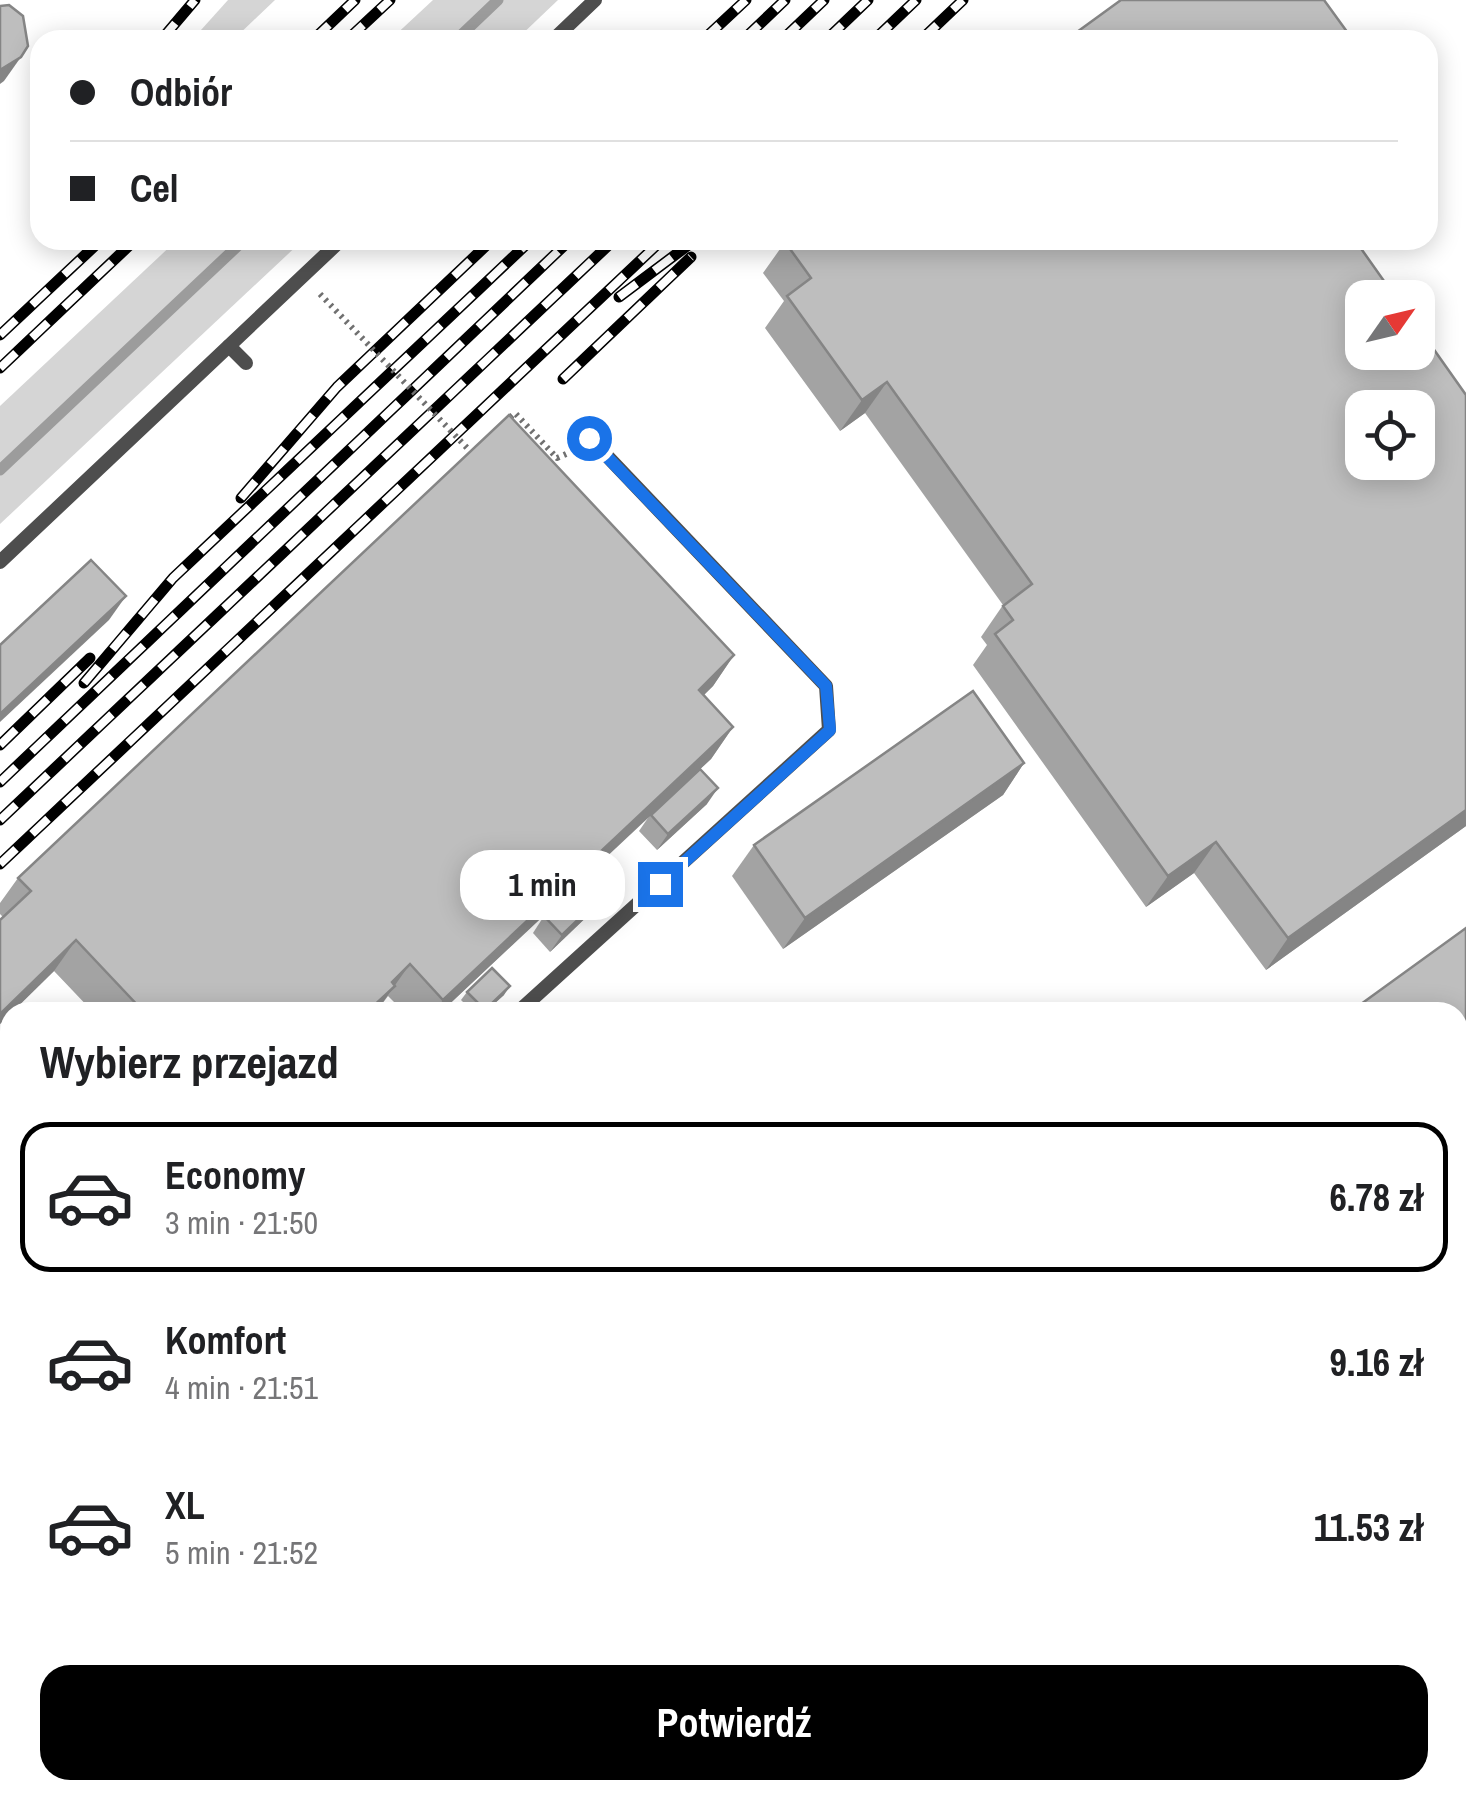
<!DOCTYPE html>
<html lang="pl">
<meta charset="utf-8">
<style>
body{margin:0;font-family:"Archivo Narrow",sans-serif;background:#f6f6f6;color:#202124;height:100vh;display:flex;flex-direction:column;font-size:38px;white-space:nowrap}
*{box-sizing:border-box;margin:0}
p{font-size:32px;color:#757577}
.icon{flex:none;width:55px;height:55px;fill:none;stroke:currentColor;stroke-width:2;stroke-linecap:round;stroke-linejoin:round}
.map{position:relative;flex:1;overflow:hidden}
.panel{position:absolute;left:0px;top:1002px;width:1468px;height:798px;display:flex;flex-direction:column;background:#fff;border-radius:30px 30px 0 0;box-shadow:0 5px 25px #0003}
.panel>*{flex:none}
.top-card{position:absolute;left:30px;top:30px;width:1408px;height:220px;border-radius:30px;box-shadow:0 5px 25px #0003;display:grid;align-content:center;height:220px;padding:0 40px;background:#fff}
.needle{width:65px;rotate:56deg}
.buttons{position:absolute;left:1345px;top:280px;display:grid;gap:20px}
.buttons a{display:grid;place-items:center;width:90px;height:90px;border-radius:20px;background:#fff;box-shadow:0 5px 25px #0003;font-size:50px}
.end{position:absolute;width:45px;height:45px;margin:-22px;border:12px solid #1a73e8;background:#fff;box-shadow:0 0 0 5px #fff}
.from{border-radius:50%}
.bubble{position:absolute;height:70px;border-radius:30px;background:#fff;box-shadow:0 5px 25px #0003;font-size:32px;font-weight:700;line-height:70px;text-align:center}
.top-card b{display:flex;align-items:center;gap:35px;height:95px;font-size:38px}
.top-card b+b{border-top:2px solid #e0e0e0}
.top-card i{width:25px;height:25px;background:#202124}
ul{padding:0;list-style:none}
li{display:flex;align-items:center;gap:30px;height:150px;margin:0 20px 15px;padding:0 20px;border:5px solid transparent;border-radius:30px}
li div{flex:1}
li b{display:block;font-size:38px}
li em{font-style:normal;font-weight:700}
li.on{border-color:#000}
li>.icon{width:90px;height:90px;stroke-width:1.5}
h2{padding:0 40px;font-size:45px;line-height:120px}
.cta{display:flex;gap:20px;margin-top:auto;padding:20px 40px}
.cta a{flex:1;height:115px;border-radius:30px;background:#000;color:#fff;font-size:40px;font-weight:700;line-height:115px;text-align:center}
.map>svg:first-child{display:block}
.green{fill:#d5d5d5}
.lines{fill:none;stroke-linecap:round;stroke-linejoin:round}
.stream{stroke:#9c9c9c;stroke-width:11}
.path{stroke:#707070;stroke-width:6;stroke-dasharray:2.5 5;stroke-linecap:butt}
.service{stroke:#4e4e4e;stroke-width:14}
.rail-casing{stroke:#000;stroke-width:11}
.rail{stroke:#fff;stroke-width:8;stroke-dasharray:22;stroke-linecap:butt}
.path-bridge{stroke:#707070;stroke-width:6;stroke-dasharray:2.5 5;stroke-linecap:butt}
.wall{fill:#a3a3a3}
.shaded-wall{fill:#858585}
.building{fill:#bebebe;stroke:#858585;stroke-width:2.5;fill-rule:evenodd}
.route{stroke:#1a73e8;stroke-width:12}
</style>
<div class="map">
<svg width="1466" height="1799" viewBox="0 0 1466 1799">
<rect width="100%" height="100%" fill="#fff"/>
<g class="green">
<polygon points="228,0 275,0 233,40 192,40"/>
<polygon points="433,0 558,0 516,40 390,40"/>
<polygon points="177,240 303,240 0,524 0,406"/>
</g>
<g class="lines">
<g class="stream">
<polyline points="456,40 498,0"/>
<polyline points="0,470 244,240"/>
</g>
<polyline class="path" points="505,422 515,413 557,458 573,451"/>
<g class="service">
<polyline points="553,40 595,0"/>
<polyline points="229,346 246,363"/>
<polyline points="0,562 341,240"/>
<polyline points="518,1012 829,730 826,686 589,437"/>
<polyline points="0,1064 10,1074"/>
<polyline points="0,1267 10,1283"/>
<polyline points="1458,1573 1466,1586"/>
<polyline points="1458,1723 1466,1736"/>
<polyline points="949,1790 955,1799"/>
<polyline points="44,1799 57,1790"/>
</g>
<g class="rail-casing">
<g id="rail">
<polyline points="161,40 195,0"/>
<polyline points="313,40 355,0"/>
<polyline points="347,40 390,0"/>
<polyline points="703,40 746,0"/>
<polyline points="743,40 785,0"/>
<polyline points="782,40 824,0"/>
<polyline points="826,40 868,0"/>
<polyline points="874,40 916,0"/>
<polyline points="921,40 963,0"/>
<polyline points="619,297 695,240"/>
<polyline points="0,335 101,240"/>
<polyline points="0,368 135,240"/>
<polyline points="563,379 691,257"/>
<polyline points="241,498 337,387 492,240"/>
<polyline points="84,683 173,578 531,240"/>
<polyline points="0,745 90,658"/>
<polyline points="0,782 570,240"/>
<polyline points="0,820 614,240"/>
<polyline points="0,864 662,240"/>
</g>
</g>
<use href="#rail" class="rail"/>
<polyline class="path-bridge" points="320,294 471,452"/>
</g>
<g class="wall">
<polygon points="785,242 1466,395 1466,826 1266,970 1194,873 1146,907 973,665 987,645 981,637 1003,605 865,413 840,431 765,328 784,301 763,273"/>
<polygon points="734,655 713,686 704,695 733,727 711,759 675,792 707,804 657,850 639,831 650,815 441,1012 404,1012 388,996 376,1012 93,1012 54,971 0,1024 3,917 0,914 0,903 18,878"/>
<polygon points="1024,763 1003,795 783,949 732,876 754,845"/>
<polygon points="599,905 550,952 533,933 544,916"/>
<polygon points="467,992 504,995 485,1012 473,1012 461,1000"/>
<polygon points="1059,1790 1458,1790 1466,1799 1064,1799"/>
</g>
<g class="shaded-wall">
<polygon points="21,57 4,81 0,84 0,70"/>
<polygon points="887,382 865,413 840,431 862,400"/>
<polygon points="126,596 109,620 0,722 0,714"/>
<polygon points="734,655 713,686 677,721 699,690"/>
<polygon points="733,727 711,759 441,1012 434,1012 443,1000"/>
<polygon points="1024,763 1003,795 783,949 805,918"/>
<polygon points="718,788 707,804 657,850 668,834"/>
<polygon points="1466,810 1466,826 1266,970 1288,938"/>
<polygon points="1216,842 1194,873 1146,907 1168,876"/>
<polygon points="611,888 599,905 550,952 562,935"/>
<polygon points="76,940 54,971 0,1024 0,1014"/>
<polygon points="410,964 376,1012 367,1012 392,982"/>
<polygon points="510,986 504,995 485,1012 483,1012"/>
<polygon points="1466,1398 1466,1413 1458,1419 1458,1404"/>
<polygon points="10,1629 10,1641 0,1645 0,1633"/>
</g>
<g class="building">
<polygon points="1121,0 1324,0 1353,40 1066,40"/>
<polygon points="9,5 23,16 28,46 21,57 0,70 0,6"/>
<path d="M788 240H1355L1396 298H1362V352H1418V327L1466 395V810L1288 938 1216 842 1168 876 995 634 1013 620 1003 606 1032 584 887 382 862 400 787 296 811 278 785 242ZM1362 408H1418V462H1362Z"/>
<polygon points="509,415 734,655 699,690 733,727 443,1000 410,964 392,982 395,986 367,1012 144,1012 76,940 0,1014 0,920 31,891 18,878"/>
<polygon points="91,560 126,596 0,714 0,645"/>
<polygon points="973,691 1024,763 805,918 754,845"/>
<polygon points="700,769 718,788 668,834 651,815"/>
<polygon points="593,870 611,888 562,935 544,916"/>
<polygon points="1466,928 1466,1398 1458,1404 1458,1012 1350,1012"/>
<polygon points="492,968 510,986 485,1010 467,992"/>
<polygon points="0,1561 10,1563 10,1629 0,1633"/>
<polygon points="1458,1760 1466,1773 1466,1799 1107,1799 1101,1790 1458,1790"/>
<polygon points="383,1790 821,1790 828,1799 370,1799"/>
</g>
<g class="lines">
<polyline class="route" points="589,438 826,686 830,730 660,884"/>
</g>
</svg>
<div class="buttons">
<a><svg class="needle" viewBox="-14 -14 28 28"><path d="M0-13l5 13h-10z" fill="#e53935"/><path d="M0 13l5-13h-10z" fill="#757577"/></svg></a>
<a><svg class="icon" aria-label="locate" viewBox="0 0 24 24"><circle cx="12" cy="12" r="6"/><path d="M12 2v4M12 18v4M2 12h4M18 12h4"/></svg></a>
</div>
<i class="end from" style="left:589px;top:438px"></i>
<i class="end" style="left:660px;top:884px"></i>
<div class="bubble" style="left:460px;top:850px;width:165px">1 min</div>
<div class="top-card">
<b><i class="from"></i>Odbiór</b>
<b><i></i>Cel</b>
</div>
<section class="panel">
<h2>Wybierz przejazd</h2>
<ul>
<li class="on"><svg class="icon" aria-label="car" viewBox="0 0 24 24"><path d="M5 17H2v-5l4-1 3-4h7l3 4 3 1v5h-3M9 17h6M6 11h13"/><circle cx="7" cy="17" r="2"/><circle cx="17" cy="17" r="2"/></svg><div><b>Economy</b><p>3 min · 21:50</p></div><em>6.78 zł</em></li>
<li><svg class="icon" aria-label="car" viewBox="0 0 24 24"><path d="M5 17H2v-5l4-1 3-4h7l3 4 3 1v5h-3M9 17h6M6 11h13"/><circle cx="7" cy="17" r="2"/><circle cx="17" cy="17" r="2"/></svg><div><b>Komfort</b><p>4 min · 21:51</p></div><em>9.16 zł</em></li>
<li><svg class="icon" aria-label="car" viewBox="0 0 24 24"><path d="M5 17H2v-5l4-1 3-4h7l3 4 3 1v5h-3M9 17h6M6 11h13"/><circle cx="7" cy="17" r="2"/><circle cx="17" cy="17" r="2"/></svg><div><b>XL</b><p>5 min · 21:52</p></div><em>11.53 zł</em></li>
</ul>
<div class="cta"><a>Potwierdź</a></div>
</section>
</div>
